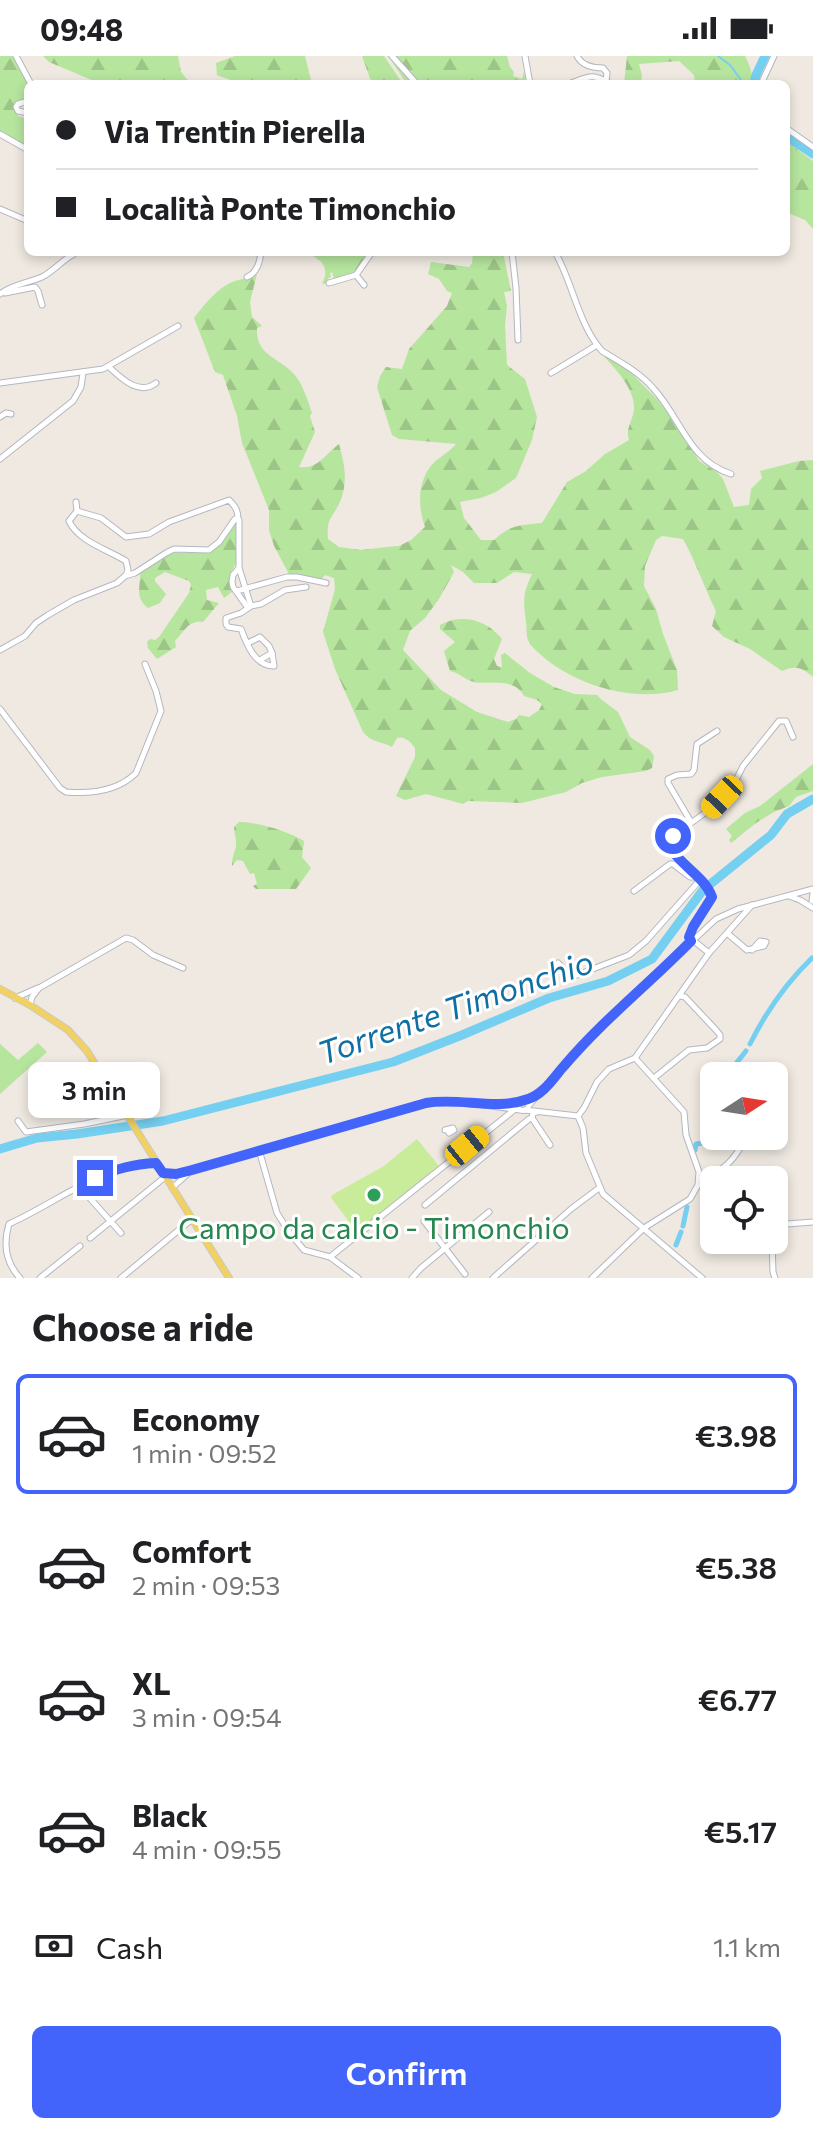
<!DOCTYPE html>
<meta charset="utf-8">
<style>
body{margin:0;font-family:Commissioner,sans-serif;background:#f6f6f6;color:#202124;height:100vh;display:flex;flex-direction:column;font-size:30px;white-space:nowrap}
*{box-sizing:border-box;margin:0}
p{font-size:26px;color:#757577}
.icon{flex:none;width:44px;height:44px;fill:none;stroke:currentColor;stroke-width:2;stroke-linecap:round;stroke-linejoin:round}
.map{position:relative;height:1222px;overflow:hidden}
.sheet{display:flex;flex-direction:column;background:#fff;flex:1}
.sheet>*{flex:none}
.top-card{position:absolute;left:24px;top:24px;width:766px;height:176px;border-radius:12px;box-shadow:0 4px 12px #0003;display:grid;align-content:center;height:176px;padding:0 32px;background:#fff}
.needle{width:52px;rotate:78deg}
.fabs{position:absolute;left:700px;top:1006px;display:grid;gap:16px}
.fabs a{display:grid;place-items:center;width:88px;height:88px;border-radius:12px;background:#fff;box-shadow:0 4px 12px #0003;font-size:40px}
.end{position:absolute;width:36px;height:36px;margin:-18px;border:10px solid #4264fb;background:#fff;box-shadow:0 0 0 4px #fff}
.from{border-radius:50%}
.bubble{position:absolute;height:56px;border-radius:12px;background:#fff;box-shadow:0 4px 12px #0003;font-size:26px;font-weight:600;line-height:56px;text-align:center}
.car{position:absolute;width:24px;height:48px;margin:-24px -12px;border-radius:10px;box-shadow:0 0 6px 2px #0007;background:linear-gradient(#f5c518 24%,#345 0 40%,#f5c518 0 76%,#345 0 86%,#f5c518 0)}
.top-card b{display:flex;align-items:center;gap:28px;height:76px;font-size:30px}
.top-card b+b{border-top:2px solid #e0e0e0}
.top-card i{width:20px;height:20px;background:#202124}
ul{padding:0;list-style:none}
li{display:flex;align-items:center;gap:24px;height:120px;margin:0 16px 12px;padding:0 16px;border:4px solid transparent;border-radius:12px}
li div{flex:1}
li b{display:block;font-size:30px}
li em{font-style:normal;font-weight:600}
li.current{border-color:#4264fb}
li>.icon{width:72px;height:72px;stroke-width:1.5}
h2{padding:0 32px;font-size:36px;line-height:96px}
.pay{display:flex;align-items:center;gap:20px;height:88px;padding:0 32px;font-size:30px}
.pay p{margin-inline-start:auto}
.cta{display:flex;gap:16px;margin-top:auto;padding:16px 32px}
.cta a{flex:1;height:92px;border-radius:12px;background:#4264fb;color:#fff;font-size:32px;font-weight:600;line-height:92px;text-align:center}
.status{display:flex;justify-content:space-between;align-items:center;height:56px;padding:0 40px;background:#fff;direction:ltr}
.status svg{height:22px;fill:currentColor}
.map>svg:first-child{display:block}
.grass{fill:#b6e59e}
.forest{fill:url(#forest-firs)}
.pitch{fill:#c9ec9a}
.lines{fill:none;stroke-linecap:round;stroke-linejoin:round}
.stream{stroke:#75cff0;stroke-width:2}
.canal{stroke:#75cff0;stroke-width:5}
.river{stroke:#75cff0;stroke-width:9}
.minor-casing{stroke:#b4b7c1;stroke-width:7}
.major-casing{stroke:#c9c9c9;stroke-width:8}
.minor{stroke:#fff;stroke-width:5}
.major{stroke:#f2d163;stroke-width:6}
.route{stroke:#4264fb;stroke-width:10}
.leisure-dot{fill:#2e9e5b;stroke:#fff;stroke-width:3}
.labels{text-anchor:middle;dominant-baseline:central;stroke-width:6;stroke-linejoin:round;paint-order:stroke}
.leisure-label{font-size:30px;fill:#27864d;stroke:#fff}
.water-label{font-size:32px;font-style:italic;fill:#0d6fa3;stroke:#fff}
</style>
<div class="status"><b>09:48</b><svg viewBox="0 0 49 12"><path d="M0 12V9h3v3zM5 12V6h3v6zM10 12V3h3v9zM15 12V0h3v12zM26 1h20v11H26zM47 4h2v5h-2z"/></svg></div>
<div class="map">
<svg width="813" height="1222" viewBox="0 0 813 1222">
<defs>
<pattern id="forest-firs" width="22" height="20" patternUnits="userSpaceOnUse" patternTransform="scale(2)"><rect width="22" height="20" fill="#b6e59e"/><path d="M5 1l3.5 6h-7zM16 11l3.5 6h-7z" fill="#9dc588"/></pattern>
</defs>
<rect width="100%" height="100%" fill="#efe9e1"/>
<polygon class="grass" points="38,987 47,996 0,1038 0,988 18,1004"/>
<g class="forest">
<polygon points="0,0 14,0 28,28 28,47 15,55 18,60 28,63 28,93 0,78"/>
<polygon points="43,0 178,0 181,16 191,28 101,28 49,6"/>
<path d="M235 0H305L312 28C280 28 246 32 217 19L216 7Z"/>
<polygon points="362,0 384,0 403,28 372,28"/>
<polygon points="388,0 507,0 510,11 514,16 513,20 522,23 524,16 526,28 407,28"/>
<path d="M627 0H745C749 8 754 18 751 28H695L694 19 679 5 639 8 642 19 641 26 646 28H624Z"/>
<polygon points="786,85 813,105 813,173 805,164 786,156"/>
<path d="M317 196H371L354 217 334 223 332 216 330 217 331 221 328 222 330 226 325 228 322 227C329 216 324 205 313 200Z"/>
<path d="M473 196H503L511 235 504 236 507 250 505 269 507 309 525 323 537 361 532 384 516 422 496 436 481 442 460 446 464 462 481 484H494C510 469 520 469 542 467L567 426 586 415 605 398 629 384C625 372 633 365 634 353 635 332 615 313 602 298L624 310 657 343 682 376 699 405 717 416 723 423 734 451 749 449 751 433 762 422 760 415 799 405 813 404V621C802 611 795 609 782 615L750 593 724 581 712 570 716 555C704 531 696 506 683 483L662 480 656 484 645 510 644 530 656 553 663 578 677 614 678 634C633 647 574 629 540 598 536 594 530 590 528 584 526 579 527 571 526 566 523 544 523 537 532 518L514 516 497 527H474L463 516 451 509 454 516 439 543 425 562 410 575 403 594 441 634 477 656 508 666 516 663 519 659 529 661 539 654 542 648 537 644 524 640C514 621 492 629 474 626 465 624 460 617 450 615L444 595 455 586 440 573V569C462 557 487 564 502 583L494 603 497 610 502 611 501 599 505 597 530 617 554 631 575 638 597 639 602 644 618 656 630 681 650 694 654 700 652 712 646 715 602 721 582 727 566 736 522 747 468 745 463 748 426 738 405 744 396 740 415 701V692C410 686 406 680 397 682L392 691C381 685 372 687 363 676L335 613 323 576 335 533 334 522 325 519 321 524 290 520 274 490 269 474V454L242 387 237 360 223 319 215 316 194 262C204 249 221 227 239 224 247 222 249 225 257 218L250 246 252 261 262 270 257 272C256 299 276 300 292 316 303 327 307 343 312 357L310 360 315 376 299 411C318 414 325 398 339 388 345 409 348 426 340 446 332 463 326 462 328 483L339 491 361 494 387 491 399 490 411 484 425 471C419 454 417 432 428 414 434 403 448 398 456 388L399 383 392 379 377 331 380 320 386 311 402 313 409 293 447 250 452 237 447 235 439 223 428 218 431 206 469 211 472 207Z"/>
<path d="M237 463V505L229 521V528L233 535 224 542 218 531 206 534 207 544 219 547 203 566C188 564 185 575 175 585L176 591 157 603 148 592 147 586 150 583 155 584 159 581 189 537 191 529 189 525 165 516 155 522V525L166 538 160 547 148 552C134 541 141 530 140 515L164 499 172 497H206L211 495Z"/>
<polygon points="813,708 813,735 796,741 789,750 774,756 756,767 731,787 729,784 732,780 726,773 745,757 760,750"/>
<path d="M239 766C258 766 288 775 304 785L302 801 311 812 296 833H256L253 830 257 828 254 817 250 818 243 805 237 804 232 810C232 803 233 800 235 794 238 787 234 778 234 771Z"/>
</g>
<polygon class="pitch" points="417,1083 439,1110 357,1176 331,1142 332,1139 384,1110"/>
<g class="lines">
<polyline class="stream" points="718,0 730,9 744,28"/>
<g class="canal">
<path d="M750 988C766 956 786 927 812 902"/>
<polyline points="726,1020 746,995"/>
<polyline points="695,1094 696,1088 703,1087 714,1039"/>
<polyline points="683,1170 687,1151"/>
<polyline points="676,1189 681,1176"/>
</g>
<g class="river">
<polyline points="754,28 756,19 765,0"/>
<polyline points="786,80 813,98"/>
<polyline points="0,1093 37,1082 77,1078 163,1065 393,1006 462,979 549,942 608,925 652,903 703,834 771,779 787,758 813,743"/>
</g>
<g class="minor-casing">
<g id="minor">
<polyline points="16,0 31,28"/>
<polyline points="392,0 417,28"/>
<polyline points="525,0 530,28"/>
<path d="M577 0C582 10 593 12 603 12L607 17 606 25"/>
<path d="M569 28C590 20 592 17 611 28"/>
<polyline points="623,28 627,28"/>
<polyline points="761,28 774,0"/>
<polyline points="28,45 18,48 16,51 18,55 28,57"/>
<polyline points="786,72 813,91"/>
<polyline points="0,78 28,94"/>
<polyline points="0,153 28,165"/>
<polyline points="512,196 516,232 518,284"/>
<path d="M555 196C573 227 578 268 602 295 620 306 639 316 653 332 681 362 688 404 731 418"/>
<path d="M247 221C257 217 260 206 261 196"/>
<polyline points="329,227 356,219"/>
<polyline points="364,229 356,219 372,196"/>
<polyline points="5,237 35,231 38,235 42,249"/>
<path d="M0 238C13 228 28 227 42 221 54 215 62 204 74 198"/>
<path d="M109 311C122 323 139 340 156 327"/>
<polyline points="551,317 597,289"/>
<polyline points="0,327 103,313 178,270"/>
<polyline points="0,361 6,357 11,358"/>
<polyline points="0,403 73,345 81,331 83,317"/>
<path d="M76 446 77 455 69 465C78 485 108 494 126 505L128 514 126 519"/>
<path d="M77 455 101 462 126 481 149 478 169 466 229 444C235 450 238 454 238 463"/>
<path d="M239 512 251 550 241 557 226 562V568L228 571 241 573C247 589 255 610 274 610L272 597"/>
<polyline points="237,535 287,521 297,521 326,527"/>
<polyline points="251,550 261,548 285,534 306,531"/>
<polyline points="248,587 260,581 269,590 272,597 260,604"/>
<polyline points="0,594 25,580 36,567 48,559 74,544 117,527 125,520 135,517 166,497 174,493 209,494 219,486 235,463 239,464 239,512 233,519 232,526 233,531 248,552"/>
<path d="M0 653 60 732 66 736C90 738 118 735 136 717L161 655 156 635 145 608"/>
<polyline points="691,766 668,727 668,723 677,719 691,718 694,714 697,688 717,675"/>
<polyline points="634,835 670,808 673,808 690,821 695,821"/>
<polyline points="789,840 800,844 813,852"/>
<polyline points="812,845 813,837"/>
<polyline points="727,877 747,894 764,890 766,886 760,885 752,894"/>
<path d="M709 897 689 881 693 871 712 841C705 821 681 810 670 791L673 780 709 754 734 728 743 710 779 665H786L793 681"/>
<polyline points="558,907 572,921 629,899 646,885 700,824"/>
<polyline points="15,942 38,932"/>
<polyline points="30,949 32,941 39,932 126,882 133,884 153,899 183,912"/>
<polyline points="654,1022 689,994 707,992 720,983 720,979 716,974 685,941 680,940"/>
<circle cx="523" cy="1049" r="5.5"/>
<polyline points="774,1044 783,1032"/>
<polyline points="497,1048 519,1046"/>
<polyline points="529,1049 590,980 716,863 738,853 813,833"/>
<polyline points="525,1054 578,1060"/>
<polyline points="537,1056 533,1057 532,1062 550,1089"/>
<polyline points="578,1060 584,1052 597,1026 609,1013 635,1002 709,897 752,849"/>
<polyline points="578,1060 583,1072 586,1097 603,1138 702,1222"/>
<polyline points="18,1065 26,1076 84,1068 128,1059"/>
<polyline points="449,1077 454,1074 445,1074 453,1072"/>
<polyline points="259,1094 277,1157 289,1176 304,1194 330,1201 358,1222"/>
<polyline points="164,1117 176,1118 192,1114 426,1047 456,1045 520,1054"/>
<path d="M699 1123C723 1117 736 1103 746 1080"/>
<polyline points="79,1130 121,1177"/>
<polyline points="172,1132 191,1115"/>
<polyline points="425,1149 529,1063"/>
<polyline points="424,1165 465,1218"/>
<polyline points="774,1169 813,1166"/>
<polyline points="90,1182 165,1121"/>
<polyline points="772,1184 773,1216 775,1222"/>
<polyline points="330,1201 514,1054"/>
<path d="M20 1222C5 1206 3 1188 9 1168 60 1145 98 1110 156 1107"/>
<polyline points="40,1222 80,1190"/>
<polyline points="121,1222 192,1163"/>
<polyline points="412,1222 421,1212 489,1156"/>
<polyline points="493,1222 571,1153 599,1132"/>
<polyline points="592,1222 644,1172 690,1143 698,1129 699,1116 686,1079 684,1056 635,1002"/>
</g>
</g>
<g class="major-casing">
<polyline id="major" points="0,933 30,949 68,974 87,995 229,1222"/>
</g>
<use href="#minor" class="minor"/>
<use href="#major" class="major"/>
</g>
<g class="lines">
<path class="route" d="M95 1122C116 1113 133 1108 156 1107L163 1117 176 1118 192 1114 426 1047C460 1041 496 1055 528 1043 544 1038 554 1021 564 1010 603 964 650 927 691 885L689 881 693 871 712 841C705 821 681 810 670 791L673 780"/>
</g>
<circle class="leisure-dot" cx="374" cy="1139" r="8"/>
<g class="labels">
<g class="leisure-label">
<text x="374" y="1170">Campo da calcio - Timonchio</text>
</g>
<g class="water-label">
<text transform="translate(455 950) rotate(-19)">Torrente Timonchio</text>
</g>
</g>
</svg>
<div class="fabs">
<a><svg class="needle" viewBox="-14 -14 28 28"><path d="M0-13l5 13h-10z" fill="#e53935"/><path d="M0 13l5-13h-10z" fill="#757577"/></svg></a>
<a><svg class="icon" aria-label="locate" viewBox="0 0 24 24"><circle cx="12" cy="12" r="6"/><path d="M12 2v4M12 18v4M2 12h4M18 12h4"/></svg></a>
</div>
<i class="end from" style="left:673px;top:780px"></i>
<i class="end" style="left:95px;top:1122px"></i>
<div class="bubble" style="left:28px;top:1006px;width:132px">3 min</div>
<i class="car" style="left:722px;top:741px;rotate:223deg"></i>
<i class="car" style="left:467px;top:1090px;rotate:51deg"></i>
<div class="top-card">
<b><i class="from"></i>Via Trentin Pierella</b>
<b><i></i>Località Ponte Timonchio</b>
</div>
</div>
<section class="sheet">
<h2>Choose a ride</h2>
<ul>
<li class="current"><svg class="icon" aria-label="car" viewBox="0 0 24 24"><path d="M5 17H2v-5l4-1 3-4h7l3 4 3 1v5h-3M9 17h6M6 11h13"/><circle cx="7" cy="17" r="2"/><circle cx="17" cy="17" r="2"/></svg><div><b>Economy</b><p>1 min · 09:52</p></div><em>€3.98</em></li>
<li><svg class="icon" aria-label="car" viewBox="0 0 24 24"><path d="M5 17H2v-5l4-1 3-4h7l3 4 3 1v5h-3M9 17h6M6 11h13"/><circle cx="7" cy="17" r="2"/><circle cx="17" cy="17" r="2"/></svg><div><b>Comfort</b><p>2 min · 09:53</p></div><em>€5.38</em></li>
<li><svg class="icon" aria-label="car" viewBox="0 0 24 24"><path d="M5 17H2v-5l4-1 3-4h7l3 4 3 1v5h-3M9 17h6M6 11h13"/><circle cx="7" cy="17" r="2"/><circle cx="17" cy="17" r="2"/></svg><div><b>XL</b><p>3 min · 09:54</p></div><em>€6.77</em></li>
<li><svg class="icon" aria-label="car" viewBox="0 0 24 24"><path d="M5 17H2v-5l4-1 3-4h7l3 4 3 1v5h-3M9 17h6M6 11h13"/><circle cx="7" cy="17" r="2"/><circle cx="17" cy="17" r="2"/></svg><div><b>Black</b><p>4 min · 09:55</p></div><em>€5.17</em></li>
</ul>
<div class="pay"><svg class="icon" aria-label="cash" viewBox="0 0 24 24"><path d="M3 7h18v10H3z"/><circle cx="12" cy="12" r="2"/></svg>Cash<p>1.1 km</p></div>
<div class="cta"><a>Confirm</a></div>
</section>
